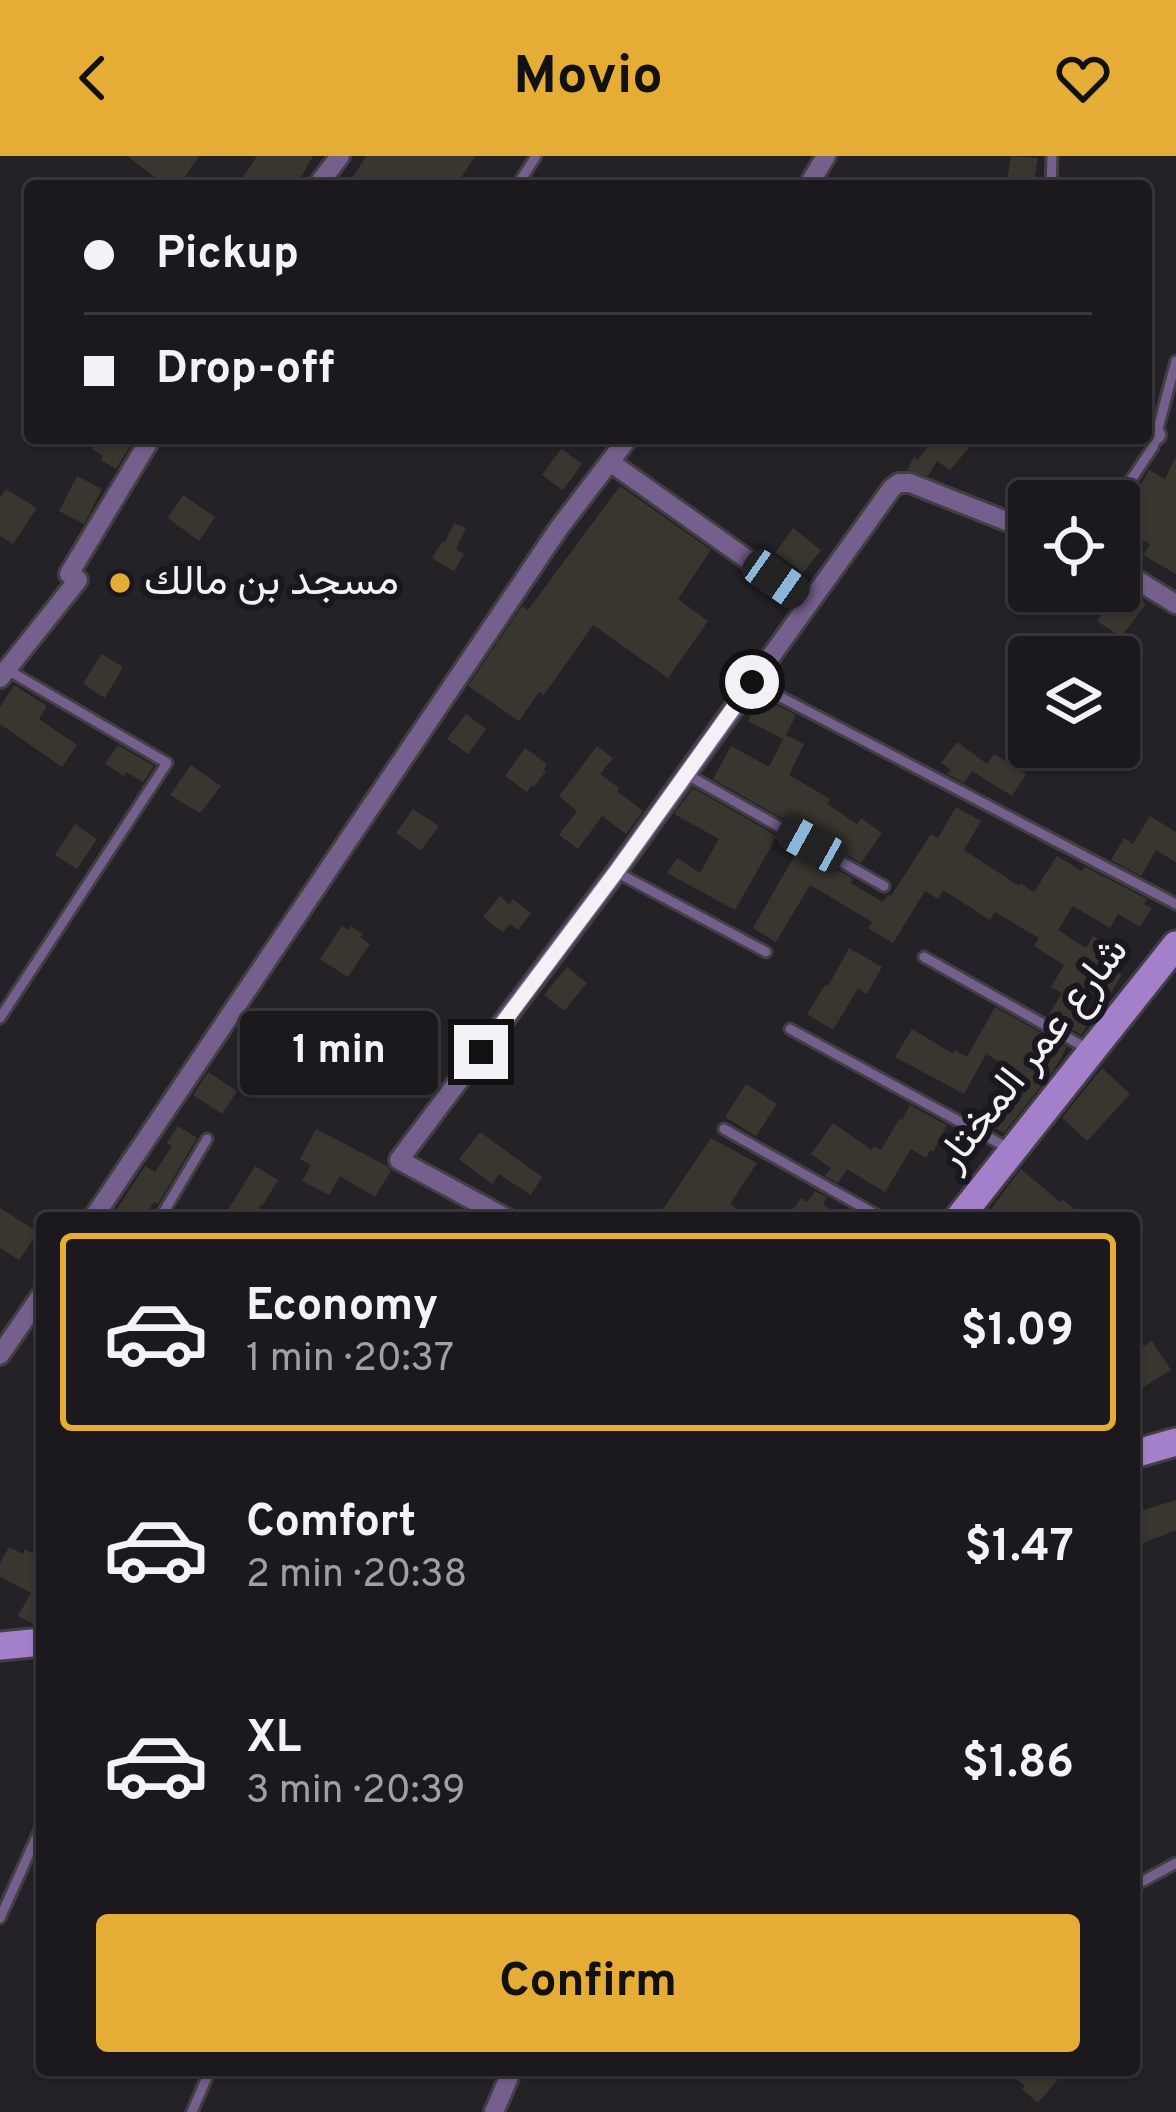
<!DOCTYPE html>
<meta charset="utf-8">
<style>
body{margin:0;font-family:Overpass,Vazirmatn,sans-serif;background:#242226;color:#f1f3f6;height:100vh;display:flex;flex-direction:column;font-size:45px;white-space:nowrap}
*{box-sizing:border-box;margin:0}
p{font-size:39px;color:#a0a0a4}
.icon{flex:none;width:66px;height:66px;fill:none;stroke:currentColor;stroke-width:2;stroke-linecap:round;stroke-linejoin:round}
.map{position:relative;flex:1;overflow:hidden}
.drawer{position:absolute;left:36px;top:1056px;width:1104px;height:864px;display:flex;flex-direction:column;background:#1b191d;border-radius:12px;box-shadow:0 3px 9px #0004,0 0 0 3px #39383b}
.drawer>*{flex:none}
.top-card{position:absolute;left:24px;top:24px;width:1128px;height:264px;border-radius:12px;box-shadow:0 3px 9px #0004,0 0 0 3px #39383b;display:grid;align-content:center;height:264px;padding:0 60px;background:#1b191d}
.fabs{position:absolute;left:1008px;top:324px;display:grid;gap:24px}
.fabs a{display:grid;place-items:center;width:132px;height:132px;border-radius:12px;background:#1b191d;box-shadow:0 3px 9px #0004,0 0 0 3px #39383b;font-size:60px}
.end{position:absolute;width:54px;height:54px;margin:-27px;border:15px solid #f3f1f5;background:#111;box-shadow:0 0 0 6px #111}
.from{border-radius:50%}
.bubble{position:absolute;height:84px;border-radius:12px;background:#1b191d;box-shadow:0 3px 9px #0004,0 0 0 3px #39383b;font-size:39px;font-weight:700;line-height:84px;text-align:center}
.car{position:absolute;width:36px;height:72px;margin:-36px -18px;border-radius:15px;box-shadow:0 0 9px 3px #0007;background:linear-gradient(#222 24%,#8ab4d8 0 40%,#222 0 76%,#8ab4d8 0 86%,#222 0)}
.top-card b{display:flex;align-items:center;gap:42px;height:114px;font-size:45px}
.top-card b+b{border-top:3px solid #39383b}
.top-card i{width:30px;height:30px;background:#f1f3f6}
ul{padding:21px 0 0;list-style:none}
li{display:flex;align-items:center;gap:36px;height:198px;margin:0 24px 18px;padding:0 36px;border:6px solid transparent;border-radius:12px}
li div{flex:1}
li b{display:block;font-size:45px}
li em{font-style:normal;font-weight:700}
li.on{border-color:#e5ad35}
li>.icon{width:108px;height:108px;stroke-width:1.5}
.primary-button{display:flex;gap:24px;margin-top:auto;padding:24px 60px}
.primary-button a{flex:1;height:138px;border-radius:12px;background:#e5ad35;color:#111;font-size:48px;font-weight:700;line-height:138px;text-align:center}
header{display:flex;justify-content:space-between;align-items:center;height:156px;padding:0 60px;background:#e5ad35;color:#111;font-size:54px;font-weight:700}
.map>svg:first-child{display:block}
.building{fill:#39362f}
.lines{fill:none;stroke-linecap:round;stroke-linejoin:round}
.lane-casing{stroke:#413e44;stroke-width:15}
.street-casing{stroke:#413e44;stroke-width:24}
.secondary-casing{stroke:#413e44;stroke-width:33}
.lane{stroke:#755f8d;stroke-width:9}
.street{stroke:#755f8d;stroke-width:18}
.secondary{stroke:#a580ca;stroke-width:27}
.route{stroke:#f3f1f5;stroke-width:15}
.poi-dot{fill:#e5ad35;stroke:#1a181e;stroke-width:4.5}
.labels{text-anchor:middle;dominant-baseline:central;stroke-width:12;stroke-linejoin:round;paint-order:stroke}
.poi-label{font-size:42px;fill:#f3f1f5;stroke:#1a181e;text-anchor:start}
.street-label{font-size:42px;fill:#f3f1f5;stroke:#1a181e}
</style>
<header><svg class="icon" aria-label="back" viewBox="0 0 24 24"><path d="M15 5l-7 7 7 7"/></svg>Movio<svg class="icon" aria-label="heart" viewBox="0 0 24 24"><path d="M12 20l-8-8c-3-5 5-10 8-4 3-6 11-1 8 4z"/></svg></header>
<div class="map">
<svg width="1176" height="1956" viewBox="0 0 1176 1956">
<rect width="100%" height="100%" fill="#242127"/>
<g class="building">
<polygon points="127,0 199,0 179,30 167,30"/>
<polygon points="257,0 313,0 296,30 237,30"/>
<polygon points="366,0 475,0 456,30 348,30"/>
<polygon points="1011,0 1038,2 1033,30 1006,30"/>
<polygon points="99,282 135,282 116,313 101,304 103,300 92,293"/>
<polygon points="933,282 977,282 950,314 937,305 928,320 907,314 914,301 918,304"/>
<polygon points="561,293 582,308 563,334 542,319"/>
<polygon points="1176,300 1176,418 1143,399 1150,388 1119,370 1149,314 1165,323"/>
<polygon points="77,320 102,333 84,368 59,355"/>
<polygon points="620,330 711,394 678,443 708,465 668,522 593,469 544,539 539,536 519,565 468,530 522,450 528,454"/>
<polygon points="6,333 37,352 13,388 0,380 0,342"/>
<polygon points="183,339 215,361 199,385 168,362"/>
<polygon points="454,367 466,372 456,393 464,398 454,415 432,402 443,385 445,386"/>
<polygon points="793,372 821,394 803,417 775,397"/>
<polygon points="1120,431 1146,448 1121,481 1097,465"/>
<polygon points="101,498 123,511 105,542 83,528"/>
<polygon points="14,529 47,550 39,563 77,589 62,611 0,568 0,551"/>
<polygon points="760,540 796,559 786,579 804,588 789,619 830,643 827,648 857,668 861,662 882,677 861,707 713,623 731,590 769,611 783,583 748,565"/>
<polygon points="466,558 486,573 468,598 447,583"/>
<polygon points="957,586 987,608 994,598 1026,618 1012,640 972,615 964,627 947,618 951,614 941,607"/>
<polygon points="118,589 154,610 143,626 126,616 124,620 105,608"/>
<polygon points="597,590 613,602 600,618 619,632 617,635 643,655 626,678 602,660 578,693 559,679 577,655 559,640"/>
<polygon points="525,592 547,608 544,613 546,615 534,631 532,629 527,636 505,620"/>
<polygon points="191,609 221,630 200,657 170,639"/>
<polygon points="693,632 777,680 735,754 667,717 677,702 700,717 719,683 674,658"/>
<polygon points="956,651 981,665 964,694 1019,730 1020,727 1034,736 1057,700 1082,715 1085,711 1147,743 1144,748 1152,752 1140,771 1118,758 1110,772 1073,750 1058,774 1086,792 1093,780 1124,799 1114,815 1122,819 1111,836 1098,828 1081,856 1092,862 1081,879 1048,860 1062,837 1051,831 1064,809 1034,790 1039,782 995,756 990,764 943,734 938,743 925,735 893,787 868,772 872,766 810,729 776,786 753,772 799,692 853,723 851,727 883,746 888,739 891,740 931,678 938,682"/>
<polygon points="413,653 439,670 421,695 396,677"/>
<polygon points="1150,660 1176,676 1176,706 1156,694 1141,720 1111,704 1124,682 1133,688"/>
<polygon points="75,668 97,683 77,713 55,699"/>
<polygon points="500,740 509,748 513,743 531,757 518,774 510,768 503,776 483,761"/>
<polygon points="342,770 349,774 351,770 363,778 360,781 370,788 348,821 320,803"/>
<polygon points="849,792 882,811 867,838 858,832 833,874 807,858 825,829 828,830"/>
<polygon points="567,811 587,827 564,855 544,839"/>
<polygon points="995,851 1067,891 1053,915 1004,977 982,964 1011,915 1009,911 986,898 964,938 895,901 912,873 953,898 955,894 967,901"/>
<polygon points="1102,912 1130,938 1087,985 1062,962"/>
<polygon points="208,916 237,935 222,958 193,939"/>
<polygon points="746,928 777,948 756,980 725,961"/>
<polygon points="910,949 947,969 933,996 930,994 926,1002 911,993 885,1036 847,1013 838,1027 825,1020 831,1012 811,998 833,967 872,994 874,990 881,994 899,963 902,964"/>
<polygon points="178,970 197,982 158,1048 154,1046 144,1062 111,1062 145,1010 155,1016 172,990 167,987"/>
<polygon points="316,973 387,1010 391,1015 375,1041 340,1020 329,1039 302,1025 311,1009 300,1003"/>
<polygon points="480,976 542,1021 531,1039 499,1018 492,1028 459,1003"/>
<polygon points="711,982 757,1007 730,1048 750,1062 670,1062 661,1056"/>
<polygon points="255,1010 278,1024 263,1049 261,1048 253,1062 223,1062"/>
<polygon points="1021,1013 1060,1046 1062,1043 1085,1062 984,1062"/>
<polygon points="815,1035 827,1041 823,1048 843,1062 787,1062 801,1042 807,1046"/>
<polygon points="0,1052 38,1076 19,1104 0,1092"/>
<polygon points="1152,1185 1171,1214 1134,1237 1134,1196"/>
<polygon points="1176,1344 1176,1374 1134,1391 1134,1357"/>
<polygon points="9,1391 23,1398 25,1393 42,1402 42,1468 35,1464 33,1468 18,1460 31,1437 0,1421 0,1408"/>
<polygon points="1005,1914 1047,1914 1058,1923 1038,1947 1022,1933 1025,1930"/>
</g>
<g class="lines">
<g class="lane-casing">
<g id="lane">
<polyline points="517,30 536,0"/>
<polyline points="1051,30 1052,0"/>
<polyline points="1117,345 1153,291 1176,205"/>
<polyline points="752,526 1176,748"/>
<polyline points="686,618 884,730"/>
<polyline points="618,717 766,796"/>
<polyline points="924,801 1086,892"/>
<polyline points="0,862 167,607 6,513"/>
<polyline points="790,873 1008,992"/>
<polyline points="724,973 882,1062"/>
<polyline points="160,1062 207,983"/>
<polyline points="1134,1730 1176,1707"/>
<polyline points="0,1762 42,1669"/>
<polyline points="192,1956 210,1914"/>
</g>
</g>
<g class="street-casing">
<g id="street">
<polyline points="317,30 340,0"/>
<polyline points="808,30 826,0"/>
<polyline points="1146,275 1156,279"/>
<polyline points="610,306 809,447"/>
<polyline points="1119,413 1176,448"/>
<polyline points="0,522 78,424 69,418 151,282"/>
<polyline points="93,1062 559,372 628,282"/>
<polyline points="506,1062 399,1004 616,716 892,332 899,327 910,327 1029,374"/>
<polyline points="0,1199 42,1138"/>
<polyline points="494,1956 512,1914"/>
</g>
</g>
<g class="secondary-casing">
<g id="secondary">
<polyline points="959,1062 1176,789"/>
<polyline points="1134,1298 1176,1286"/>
<polyline points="0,1490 42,1486"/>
</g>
</g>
<use href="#lane" class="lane"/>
<use href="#street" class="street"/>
<use href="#secondary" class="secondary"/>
</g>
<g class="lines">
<polyline class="route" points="481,896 616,716 752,526"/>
</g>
<circle class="poi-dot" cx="120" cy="427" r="12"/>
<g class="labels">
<g class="poi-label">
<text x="144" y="427">مسجد بن مالك</text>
</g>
<g class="street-label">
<text transform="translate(1034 899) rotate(-52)">شارع عمر المختار</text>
</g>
</g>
</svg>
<div class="fabs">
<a><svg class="icon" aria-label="locate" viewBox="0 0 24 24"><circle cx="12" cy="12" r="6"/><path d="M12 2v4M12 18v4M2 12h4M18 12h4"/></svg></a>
<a><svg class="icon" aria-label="layers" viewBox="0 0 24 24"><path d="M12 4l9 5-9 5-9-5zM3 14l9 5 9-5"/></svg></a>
</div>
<i class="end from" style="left:752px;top:526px"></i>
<i class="end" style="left:481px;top:896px"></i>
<div class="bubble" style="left:240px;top:855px;width:198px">1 min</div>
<i class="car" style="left:776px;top:423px;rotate:125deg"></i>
<i class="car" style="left:811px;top:688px;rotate:299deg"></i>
<div class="top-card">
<b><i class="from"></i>Pickup</b>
<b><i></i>Drop-off</b>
</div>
<section class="drawer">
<ul>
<li class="on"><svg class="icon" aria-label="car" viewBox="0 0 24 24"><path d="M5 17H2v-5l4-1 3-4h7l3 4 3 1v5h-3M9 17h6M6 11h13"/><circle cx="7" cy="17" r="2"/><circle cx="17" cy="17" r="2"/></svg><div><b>Economy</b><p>1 min · 20:37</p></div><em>$1.09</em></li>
<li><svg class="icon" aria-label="car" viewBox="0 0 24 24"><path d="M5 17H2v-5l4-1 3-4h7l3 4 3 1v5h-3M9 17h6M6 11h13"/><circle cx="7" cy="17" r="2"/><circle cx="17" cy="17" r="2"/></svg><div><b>Comfort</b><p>2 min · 20:38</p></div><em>$1.47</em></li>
<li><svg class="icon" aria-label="car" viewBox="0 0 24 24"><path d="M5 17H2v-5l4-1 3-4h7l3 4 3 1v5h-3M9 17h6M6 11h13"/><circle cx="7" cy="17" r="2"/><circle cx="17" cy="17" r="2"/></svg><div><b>XL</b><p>3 min · 20:39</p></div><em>$1.86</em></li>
</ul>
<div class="primary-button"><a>Confirm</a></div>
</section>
</div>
